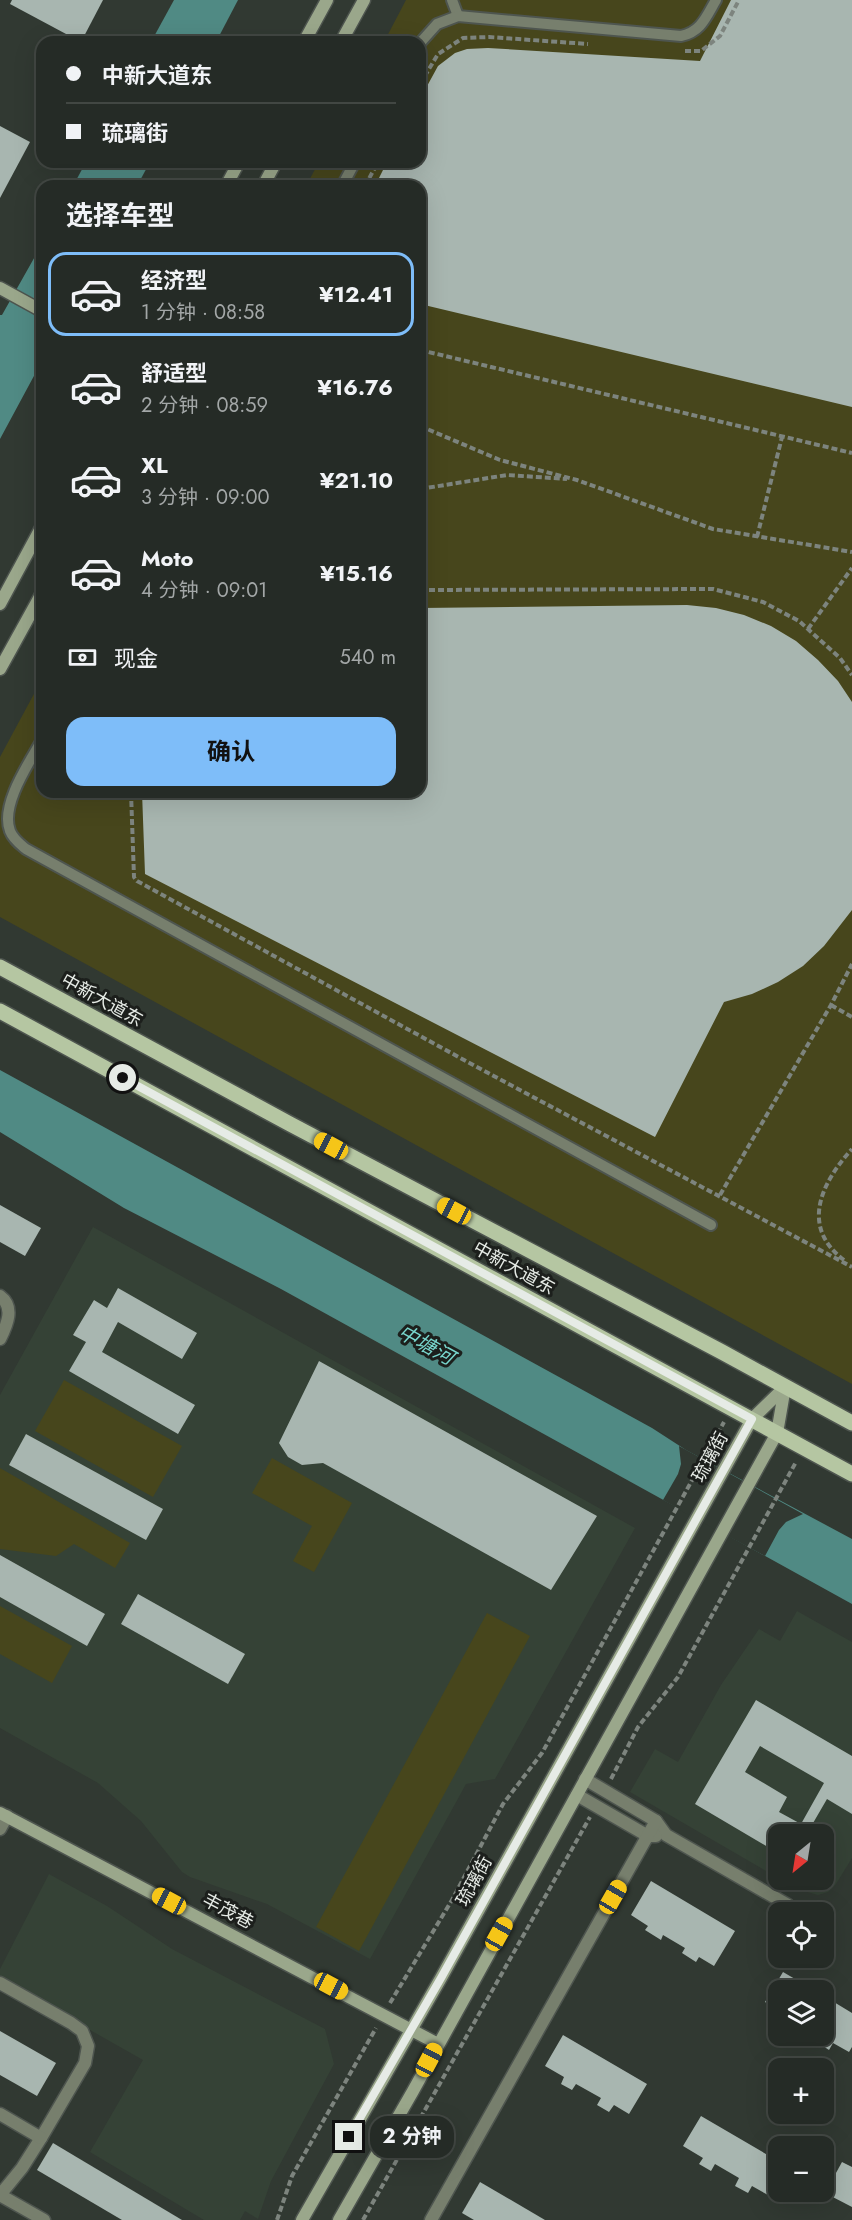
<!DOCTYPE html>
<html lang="zh">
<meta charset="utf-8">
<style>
body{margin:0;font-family:Jost,"Noto Sans SC",sans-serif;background:#2d332e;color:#f1f3f6;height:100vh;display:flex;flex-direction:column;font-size:22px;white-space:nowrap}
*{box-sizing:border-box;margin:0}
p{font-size:20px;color:#a3a7a7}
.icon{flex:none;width:33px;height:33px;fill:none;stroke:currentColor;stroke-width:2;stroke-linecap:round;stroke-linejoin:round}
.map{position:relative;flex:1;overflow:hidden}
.panel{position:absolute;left:36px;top:180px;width:390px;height:618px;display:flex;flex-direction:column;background:#252b26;border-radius:18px;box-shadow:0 6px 24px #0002,0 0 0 2px #424743}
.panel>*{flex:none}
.guide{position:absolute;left:36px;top:36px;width:390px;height:132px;border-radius:18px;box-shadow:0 6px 24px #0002,0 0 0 2px #424743;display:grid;align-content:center;height:132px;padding:0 30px;background:#252b26}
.needle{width:39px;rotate:210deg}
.buttons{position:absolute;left:768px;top:1824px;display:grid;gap:12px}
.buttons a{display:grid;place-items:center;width:66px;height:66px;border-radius:12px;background:#252b26;box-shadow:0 6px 24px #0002,0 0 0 2px #424743;font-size:30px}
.end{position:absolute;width:27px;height:27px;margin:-14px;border:8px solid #e6ebe6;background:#111;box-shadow:0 0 0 3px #111}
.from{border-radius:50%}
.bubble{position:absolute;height:42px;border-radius:18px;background:#252b26;box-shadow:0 6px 24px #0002,0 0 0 2px #424743;font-size:20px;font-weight:700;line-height:42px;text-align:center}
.car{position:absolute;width:18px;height:36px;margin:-18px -9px;border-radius:8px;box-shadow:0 0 4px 2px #0007;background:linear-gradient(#f5c518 24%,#345 0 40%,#f5c518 0 76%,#345 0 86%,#f5c518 0)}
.guide b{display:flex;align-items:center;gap:21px;height:57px;font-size:22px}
.guide b+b{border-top:2px solid #424743}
.guide i{width:15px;height:15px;background:#f1f3f6}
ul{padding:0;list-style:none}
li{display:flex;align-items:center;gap:18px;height:84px;margin:0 12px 9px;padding:0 18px;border:3px solid transparent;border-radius:18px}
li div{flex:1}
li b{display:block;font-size:22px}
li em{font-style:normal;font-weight:700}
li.on{border-color:#7ebdf9}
li>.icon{width:54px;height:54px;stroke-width:1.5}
h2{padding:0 30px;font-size:27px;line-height:72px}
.pay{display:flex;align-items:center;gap:15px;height:66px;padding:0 30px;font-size:22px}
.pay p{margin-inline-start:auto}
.button{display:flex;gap:12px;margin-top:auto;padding:12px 30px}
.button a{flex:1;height:69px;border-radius:18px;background:#7ebdf9;color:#111;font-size:24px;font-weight:700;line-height:69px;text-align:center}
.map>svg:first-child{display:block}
.built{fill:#354236}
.green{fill:#47461c}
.water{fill:#508a84}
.pier{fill:#313932}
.building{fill:#a8b6b0;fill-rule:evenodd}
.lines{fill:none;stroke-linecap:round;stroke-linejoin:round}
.lane-casing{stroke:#4e554f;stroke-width:14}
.street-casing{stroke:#4e554f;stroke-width:15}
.secondary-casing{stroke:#4e554f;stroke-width:15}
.primary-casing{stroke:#4e554f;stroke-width:18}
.path{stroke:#7d847e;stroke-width:4;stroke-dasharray:6 3;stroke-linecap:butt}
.lane{stroke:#777f6d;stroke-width:10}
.street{stroke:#777f6d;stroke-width:12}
.secondary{stroke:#9aa78b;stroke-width:12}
.primary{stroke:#b5c6a2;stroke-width:15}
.route{stroke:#e6ebe6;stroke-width:8}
.labels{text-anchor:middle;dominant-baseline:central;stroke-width:6;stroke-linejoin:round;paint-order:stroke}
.street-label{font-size:18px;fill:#e6ebe6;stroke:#1c1f1c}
.water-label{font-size:20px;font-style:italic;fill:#79d7ce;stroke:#1c1f1c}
</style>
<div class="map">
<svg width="852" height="2220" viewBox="0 0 852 2220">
<rect width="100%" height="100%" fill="#313932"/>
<g class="built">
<polygon points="93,1227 635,1528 495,1779 466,1784 370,1959 267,1904 190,1877 182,1872 141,1821 98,1783 0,1728 0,1395"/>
<polygon points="797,1611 852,1642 852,1858 836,1884 828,1892 818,1895 797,1889 780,1880 824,1880 824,1834 778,1834 778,1878 630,1792 655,1749 678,1762 721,1685 759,1629 780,1641"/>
<polygon points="49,1874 107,1906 172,1949 325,2029 334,2064 271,2181 258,2219 245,2211 240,2220 204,2220 90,2152 143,2060 0,1979 0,1969"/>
</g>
<g class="green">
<polygon points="406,0 852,0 852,1384 0,917 0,757 42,679 42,792 420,792 420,186 306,186 319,162 420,162 420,42 384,42"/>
<polygon points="64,1380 182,1446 153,1497 35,1431"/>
<polygon points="272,1458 352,1503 314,1572 293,1561 312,1526 252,1493"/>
<polygon points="0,1468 130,1543 115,1568 74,1544 56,1556 0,1549"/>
<polygon points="0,1606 72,1646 52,1683 0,1654"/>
<polygon points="487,1613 530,1636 359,1951 316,1927"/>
</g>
<g class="water">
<polygon points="174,0 238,0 216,42 151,42"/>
<polygon points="86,162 150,162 137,186 73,186"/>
<polygon points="42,244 42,361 0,439 0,315 2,315"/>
<polygon points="0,1070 652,1428 686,1450 852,1539 852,1604 281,1289 124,1208 0,1132"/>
</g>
<polygon class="pier" points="679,1446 803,1514 786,1522 779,1530 765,1556 696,1519 663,1500 678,1474 681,1464"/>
<g class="building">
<polygon points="12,0 103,0 81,42 10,4"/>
<polygon points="731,0 852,0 852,407 420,304 420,186 375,186 387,162 420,162 420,99 438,66 455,53 467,49 488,48 700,61"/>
<polygon points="0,126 30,142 0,198"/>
<polygon points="687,605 716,608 744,615 771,626 796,641 818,660 838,681 852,702 852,910 824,946 803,966 778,982 752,994 724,1002 655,1137 145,874 142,792 420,792 420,608"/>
<polygon points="0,1205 41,1228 25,1256 0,1242"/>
<polygon points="118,1288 197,1333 182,1359 118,1322 102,1352 195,1405 178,1434 69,1371 86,1342 73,1335 94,1300 107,1308"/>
<polygon points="319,1361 597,1516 551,1590 323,1463 302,1465 288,1457 279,1443"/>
<polygon points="26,1434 163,1509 146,1540 9,1465"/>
<polygon points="0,1555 105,1614 87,1646 0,1597"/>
<polygon points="138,1594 245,1654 228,1684 121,1624"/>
<path d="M756 1700 852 1756V1814L827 1799 809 1830 818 1834H778V1853L695 1804ZM760 1746 824 1783 801 1824 779 1812 787 1797 745 1772Z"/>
<polygon points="651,1881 735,1931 714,1966 699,1957 696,1962 682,1953 685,1948 663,1935 661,1940 645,1930 648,1926 631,1915"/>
<polygon points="783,1972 814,1990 778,1990 778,2010 765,2002"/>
<polygon points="824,1996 852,2013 852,2047 849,2052 833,2043 829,2050 817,2042 821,2036 824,2036"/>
<polygon points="0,2031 56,2063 37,2096 0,2075"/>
<polygon points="563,2035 647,2084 629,2114 614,2105 609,2112 597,2105 601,2098 576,2084 572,2090 561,2084 564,2077 545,2066"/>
<polygon points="701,2116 778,2161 778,2177 768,2195 752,2186 748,2193 735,2186 739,2178 715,2164 711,2171 699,2164 703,2158 683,2146"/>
<polygon points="53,2143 182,2220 122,2220 37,2170"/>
<polygon points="842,2162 852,2167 852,2207 825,2193"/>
<polygon points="480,2182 545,2220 474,2220 462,2213"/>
</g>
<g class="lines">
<g class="lane-casing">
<g id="lane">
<polyline points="452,0 458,16"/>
<path d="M420 43 437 24 458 16 681 36C701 32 706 17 716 0"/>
<polyline points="342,186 355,162"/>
<path d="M42 740C29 763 0 805 10 831 13 839 20 844 26 849L711 1225"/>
</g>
</g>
<g class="street-casing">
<g id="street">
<path d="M0 1296C15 1307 7 1325 0 1339"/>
<polyline points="585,1779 656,1821 666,1835 788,1905"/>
<polyline points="577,1795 648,1836 656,1836"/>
<polyline points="0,1829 7,1816"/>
<polyline points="0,1983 71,2023 82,2031 88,2046 85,2063 41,2138 22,2168 0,2195 44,2220"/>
<polyline points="0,2114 41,2138"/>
<polyline points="431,2220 656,1821"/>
</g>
</g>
<g class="secondary-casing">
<g id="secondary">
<polyline points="304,42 327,0"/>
<polyline points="341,42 364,0"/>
<polyline points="226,186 239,162"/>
<polyline points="263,186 276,162"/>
<polyline points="0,288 42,311"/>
<polyline points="0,604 42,526"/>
<polyline points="0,669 42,593"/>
<polyline points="0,1813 438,2044"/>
<polyline points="302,2220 441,1978 752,1419 785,1387"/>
<polyline points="339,2220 413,2091 777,1433 785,1387"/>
</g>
</g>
<g class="primary-casing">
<g id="primary">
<polyline points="0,967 290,1124 722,1352 852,1423"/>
<polyline points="0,1011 852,1474"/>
</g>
</g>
<g class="path">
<polyline points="685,51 701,51 720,36 739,0"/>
<polyline points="420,84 438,54 463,38 489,37 588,44"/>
<polyline points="365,186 378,162"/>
<polyline points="420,350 852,453"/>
<polyline points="420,426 500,460 577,480 713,529 852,552"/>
<polyline points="420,489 507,475 567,479"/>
<polyline points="757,537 782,437"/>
<polyline points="420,590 713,589 763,602 799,621 840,658 852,675"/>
<polyline points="808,629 852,568"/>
<polyline points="131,792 134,877 137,881 475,1066 852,1267"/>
<polyline points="831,1005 852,1017"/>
<polyline points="720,1195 831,1005 852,964"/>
<path d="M844 1260C800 1227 821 1183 852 1149"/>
<polyline points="611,1779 638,1727 678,1677 796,1462"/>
<polyline points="390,2003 452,1900 503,1804 542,1753 724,1422"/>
<polyline points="277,2220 292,2176 376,2028"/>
<polyline points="363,2220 590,1817"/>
</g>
<use href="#lane" class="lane"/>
<use href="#street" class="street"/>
<use href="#secondary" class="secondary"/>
<use href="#primary" class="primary"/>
</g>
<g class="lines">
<polyline class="route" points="123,1078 752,1419 441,1978 349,2137"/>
</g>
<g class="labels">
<g class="street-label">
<text transform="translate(102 1000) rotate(29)">中新大道东</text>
<text transform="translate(514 1268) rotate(29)">中新大道东</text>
<text transform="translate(710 1457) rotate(-61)">琉璃街</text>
<text transform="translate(474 1881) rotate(-61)">琉璃街</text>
<text transform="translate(228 1911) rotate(28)">丰茂巷</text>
</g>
<g class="water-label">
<text transform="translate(426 1345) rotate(29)">中塘河</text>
</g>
</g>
</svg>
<div class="buttons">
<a><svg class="needle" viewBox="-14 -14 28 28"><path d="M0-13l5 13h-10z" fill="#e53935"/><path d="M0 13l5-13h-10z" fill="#a3a7a7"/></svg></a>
<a><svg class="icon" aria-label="locate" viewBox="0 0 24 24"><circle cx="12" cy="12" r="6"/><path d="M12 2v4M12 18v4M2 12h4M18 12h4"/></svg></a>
<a><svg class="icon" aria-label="layers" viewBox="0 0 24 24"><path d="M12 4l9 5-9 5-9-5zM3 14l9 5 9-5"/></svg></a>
<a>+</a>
<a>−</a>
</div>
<i class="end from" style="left:123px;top:1078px"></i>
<i class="end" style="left:349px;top:2137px"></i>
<div class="bubble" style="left:370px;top:2116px;width:84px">2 分钟</div>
<i class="car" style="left:331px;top:1146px;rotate:298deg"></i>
<i class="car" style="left:454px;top:1211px;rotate:298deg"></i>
<i class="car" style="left:613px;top:1897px;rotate:30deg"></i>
<i class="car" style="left:169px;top:1901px;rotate:298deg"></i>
<i class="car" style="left:499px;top:1934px;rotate:29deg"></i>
<i class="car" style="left:331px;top:1986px;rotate:118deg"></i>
<i class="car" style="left:429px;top:2060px;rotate:28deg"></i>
<div class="guide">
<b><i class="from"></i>中新大道东</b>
<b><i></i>琉璃街</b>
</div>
<section class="panel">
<h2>选择车型</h2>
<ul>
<li class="on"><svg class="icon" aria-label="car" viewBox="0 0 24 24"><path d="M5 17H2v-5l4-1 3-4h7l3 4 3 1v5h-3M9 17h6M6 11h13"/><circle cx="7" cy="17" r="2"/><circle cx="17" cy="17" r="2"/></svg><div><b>经济型</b><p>1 分钟 · 08:58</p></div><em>¥12.41</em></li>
<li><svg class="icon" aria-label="car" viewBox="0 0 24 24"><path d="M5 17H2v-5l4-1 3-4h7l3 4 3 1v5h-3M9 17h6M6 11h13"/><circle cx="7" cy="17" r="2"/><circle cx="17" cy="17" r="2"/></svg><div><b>舒适型</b><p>2 分钟 · 08:59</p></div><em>¥16.76</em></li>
<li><svg class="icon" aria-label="car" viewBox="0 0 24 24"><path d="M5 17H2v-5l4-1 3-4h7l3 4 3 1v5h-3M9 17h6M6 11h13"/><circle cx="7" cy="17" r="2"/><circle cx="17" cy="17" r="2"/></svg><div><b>XL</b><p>3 分钟 · 09:00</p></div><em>¥21.10</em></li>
<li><svg class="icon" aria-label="car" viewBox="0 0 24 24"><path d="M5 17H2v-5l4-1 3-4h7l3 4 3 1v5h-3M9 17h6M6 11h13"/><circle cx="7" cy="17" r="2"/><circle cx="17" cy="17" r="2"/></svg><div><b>Moto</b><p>4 分钟 · 09:01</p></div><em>¥15.16</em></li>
</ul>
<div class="pay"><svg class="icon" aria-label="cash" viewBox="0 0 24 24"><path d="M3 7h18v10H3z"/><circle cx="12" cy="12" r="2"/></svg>现金<p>540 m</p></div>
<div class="button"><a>确认</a></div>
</section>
</div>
